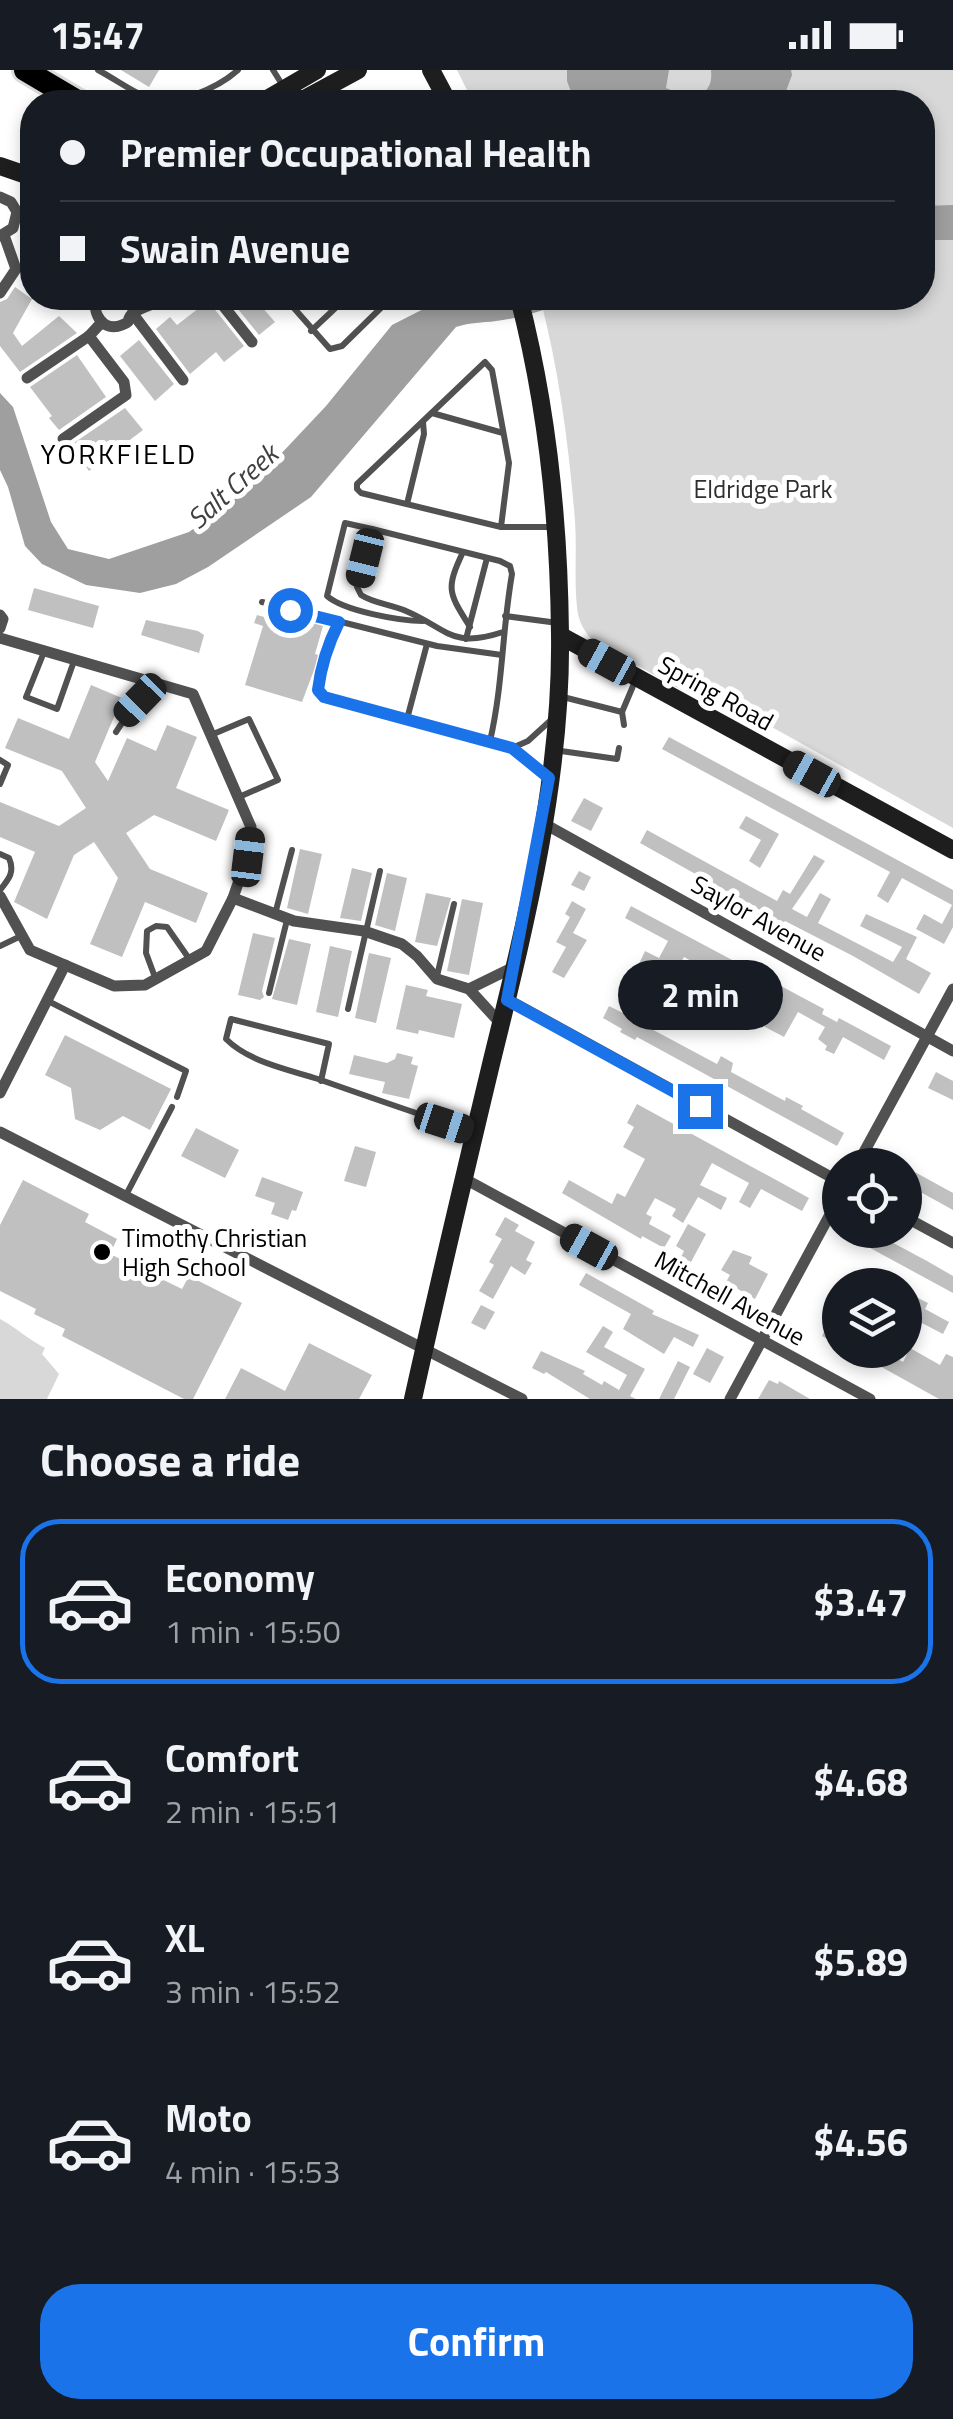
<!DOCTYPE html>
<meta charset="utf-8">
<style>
body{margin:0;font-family:"Titillium Web",sans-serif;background:#242831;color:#f1f3f6;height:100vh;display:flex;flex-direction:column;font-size:38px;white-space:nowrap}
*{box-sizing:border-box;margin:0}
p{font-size:32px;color:#9ea1a6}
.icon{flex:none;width:55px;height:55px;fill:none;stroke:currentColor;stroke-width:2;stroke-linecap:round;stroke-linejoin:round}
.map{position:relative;height:1329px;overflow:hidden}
.drawer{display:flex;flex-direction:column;background:#171b24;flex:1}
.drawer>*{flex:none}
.guide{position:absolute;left:20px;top:20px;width:915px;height:220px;border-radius:40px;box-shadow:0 5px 15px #0003;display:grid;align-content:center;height:220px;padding:0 40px;background:#171b24}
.fabs{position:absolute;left:822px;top:1078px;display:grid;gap:20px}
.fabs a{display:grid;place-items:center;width:100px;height:100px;border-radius:50%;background:#171b24;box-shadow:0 5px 15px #0003;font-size:50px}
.end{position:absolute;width:45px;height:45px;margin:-22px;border:12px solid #1a73e8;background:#fff;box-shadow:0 0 0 5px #fff}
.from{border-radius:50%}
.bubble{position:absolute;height:70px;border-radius:35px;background:#171b24;box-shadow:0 5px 15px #0003;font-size:32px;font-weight:700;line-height:70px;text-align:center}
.car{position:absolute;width:30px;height:60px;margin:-30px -15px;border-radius:12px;box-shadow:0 0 8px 2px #0007;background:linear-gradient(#222 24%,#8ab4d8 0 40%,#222 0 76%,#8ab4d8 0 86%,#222 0)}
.guide b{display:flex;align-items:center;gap:35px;height:95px;font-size:38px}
.guide b+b{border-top:2px solid #363941}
.guide i{width:25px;height:25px;background:#f1f3f6}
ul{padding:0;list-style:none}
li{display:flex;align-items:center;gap:30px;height:165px;margin:0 20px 15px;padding:0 20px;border:5px solid transparent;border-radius:40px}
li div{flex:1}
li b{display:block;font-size:38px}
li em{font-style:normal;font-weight:700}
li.selected{border-color:#1a73e8}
li>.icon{width:90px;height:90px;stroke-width:1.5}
h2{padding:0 40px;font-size:45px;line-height:120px}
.action{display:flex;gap:20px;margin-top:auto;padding:20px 40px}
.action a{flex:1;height:115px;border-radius:40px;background:#1a73e8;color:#fff;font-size:40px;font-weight:700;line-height:115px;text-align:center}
.status{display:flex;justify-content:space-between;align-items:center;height:70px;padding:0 50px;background:#171b24;direction:ltr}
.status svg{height:28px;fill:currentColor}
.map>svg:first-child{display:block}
.green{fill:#d8d8d8}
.water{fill:#9f9f9f}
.building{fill:#c0c0c0}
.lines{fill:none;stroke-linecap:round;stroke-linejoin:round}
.highway-casing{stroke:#dbdbdb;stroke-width:28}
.lane{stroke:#515151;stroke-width:6}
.street{stroke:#515151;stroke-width:11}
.secondary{stroke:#1e1e1e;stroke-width:18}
.highway{stroke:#000;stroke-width:22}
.route{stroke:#1a73e8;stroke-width:12}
.poi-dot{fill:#000;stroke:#fff;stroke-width:4}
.labels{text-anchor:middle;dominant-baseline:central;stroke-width:10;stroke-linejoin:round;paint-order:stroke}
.park-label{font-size:25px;fill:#2f2f2f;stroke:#fff}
.street-label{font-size:25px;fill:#000;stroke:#fff}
.poi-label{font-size:25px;fill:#000;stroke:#fff;text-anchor:start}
.neighbourhood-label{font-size:28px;letter-spacing:2.5px;fill:#000;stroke:#fff}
.water-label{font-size:28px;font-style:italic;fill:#404040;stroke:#fff}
</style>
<div class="status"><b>15:47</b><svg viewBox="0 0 49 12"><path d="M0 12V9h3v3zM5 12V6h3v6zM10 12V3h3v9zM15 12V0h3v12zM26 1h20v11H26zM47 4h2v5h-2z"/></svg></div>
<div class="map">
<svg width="953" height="1329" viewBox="0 0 953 1329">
<rect width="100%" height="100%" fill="#fff"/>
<g class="green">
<path d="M457 0H953V758L691 612 681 620 593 571C584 561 578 551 577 537 574 508 577 480 575 451 569 376 559 300 540 228H922V32H473Z"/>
<path d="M0 1249C17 1258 29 1270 45 1278L42 1284 59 1304 47 1329H0Z"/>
</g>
<g class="water">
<path d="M567 0H669L666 18 688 27C705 26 713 17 711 0H791L792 5 782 32H575L567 11Z"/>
<polygon points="953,135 953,170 923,170 923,136"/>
<path d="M445 228H575C552 238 522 248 496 251 481 253 471 252 456 257L311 427 208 497 176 514 140 523 86 515 42 494 25 476 8 417 0 400V323L13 337 51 452 68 479 109 489 189 462 247 420 326 336 392 255Z"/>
</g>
<g class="building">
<polygon points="121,0 159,0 149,17"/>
<polygon points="15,217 32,229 13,263 22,276 59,246 77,263 20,302 0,276 0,232 7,229"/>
<polygon points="229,228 254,228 275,252 259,265"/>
<polygon points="208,231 244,276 224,292 216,282 190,304 156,259 170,247 177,255"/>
<polygon points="139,270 174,314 155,331 120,286"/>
<polygon points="77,285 106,327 59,360 49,348 52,346 30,317"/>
<polygon points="125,338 143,360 89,401 71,375"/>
<polygon points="34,518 99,536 93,558 28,540"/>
<polygon points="277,543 323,556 315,584 318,585 314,600 302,632 245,615 263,556 254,553 257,545 275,550"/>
<polygon points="146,550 198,561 204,565 199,583 141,565"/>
<polygon points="91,615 122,628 95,692 108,711 127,668 156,681 167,655 197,667 176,718 229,740 216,771 154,745 126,763 150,799 208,823 196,853 145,832 122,887 90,874 118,808 94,772 74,785 47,849 14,832 35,782 0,767 0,732 59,756 86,738 62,701 5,678 18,648 69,669"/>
<polygon points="669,667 953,820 953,857 944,874 916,859 924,844 942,854 952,835 902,808 888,833 877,826 890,802 662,679"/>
<polygon points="584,728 603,738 591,761 571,751"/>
<polygon points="746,746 779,764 760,798 749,791 761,770 739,758"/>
<polygon points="647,760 777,831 783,820 790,824 814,785 825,791 792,839 807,847 820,823 831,829 818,853 893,892 902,877 860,856 866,844 917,867 906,889 931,903 919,924 853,886 785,851 783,853 640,773"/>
<polygon points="300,779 322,784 308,844 287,838"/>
<polygon points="352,798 372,803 361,851 340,848"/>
<polygon points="579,801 591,807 584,821 571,815"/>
<polygon points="387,803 407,808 395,861 375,855"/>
<polygon points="426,823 451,828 437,876 415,872"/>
<polygon points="462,829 483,833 469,905 447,901"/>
<polygon points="572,831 586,839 573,863 587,870 564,908 552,902 566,877 556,872 570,847 565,844"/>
<polygon points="631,836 824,939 822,944 837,952 839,948 891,976 884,990 843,967 834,984 825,980 827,976 818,969 825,957 798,942 784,967 739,943 728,937 742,912 704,892 702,897 684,887 658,934 647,928 659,905 639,894 645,881 659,888 668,871 625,848"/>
<polygon points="253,863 275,868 262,921 264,927 260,930 238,925"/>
<polygon points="289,869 311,874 297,935 272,929"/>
<polygon points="330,876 352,881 338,947 316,942"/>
<polygon points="369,883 391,888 376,953 355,948"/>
<polygon points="406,915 428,920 426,926 462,934 454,968 419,960 418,964 396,959"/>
<polygon points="609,936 629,946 633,940 647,948 644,955 717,994 721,986 733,993 731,1002 785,1031 786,1027 803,1036 801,1039 844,1063 837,1076 637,967 635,970 620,962 622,959 603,948"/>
<polygon points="65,965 171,1019 150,1060 123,1046 100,1060 75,1049 71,1018 45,1005"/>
<polygon points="397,983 413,987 411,994 418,996 409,1029 382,1023 385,1012 349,1004 354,985 387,993 395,989"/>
<polygon points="936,1002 953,1011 953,1030 928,1018"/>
<polygon points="637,1034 809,1128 802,1141 761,1119 750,1138 739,1132 749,1113 712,1093 700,1115 727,1128 721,1140 698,1127 683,1153 672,1146 676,1139 655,1128 646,1144 652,1147 649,1154 671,1166 664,1178 642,1166 641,1169 562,1123 569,1110 612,1134 617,1123 625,1127 645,1089 623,1077 634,1057 627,1053"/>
<polygon points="196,1058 239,1080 225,1108 181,1086"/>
<polygon points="355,1076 376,1082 366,1117 344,1111"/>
<polygon points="913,1101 953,1123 953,1140 906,1114"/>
<polygon points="262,1107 303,1122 296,1141 292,1140 288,1150 271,1144 275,1133 255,1126"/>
<polygon points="23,1110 89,1144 85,1152 117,1169 110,1184 182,1219 189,1206 242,1233 193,1329 184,1329 62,1266 65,1259 34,1244 36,1239 0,1221 0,1155"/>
<polygon points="505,1147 519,1155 515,1161 535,1172 526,1190 532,1193 525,1205 511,1196 493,1229 479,1221 494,1195 489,1192 502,1169 495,1165"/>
<polygon points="688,1154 706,1164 691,1192 681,1187 684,1181 676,1176"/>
<polygon points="837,1160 869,1160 927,1191 953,1206 953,1223"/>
<polygon points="733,1180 752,1187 749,1194 768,1204 755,1229 726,1212 730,1205 721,1200"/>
<polygon points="586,1203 654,1241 652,1244 699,1265 693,1277 674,1267 664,1284 623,1259 631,1244 579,1215"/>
<polygon points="916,1227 928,1233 925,1239 949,1252 943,1264 918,1251 905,1275 905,1248"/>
<polygon points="481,1235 495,1242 485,1260 471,1253"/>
<polygon points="829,1252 840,1258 837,1274 822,1266"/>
<polygon points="603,1256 613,1262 604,1277 645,1299 630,1326 636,1329 590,1329 546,1302 544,1304 532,1298 541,1281 585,1301 583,1304 602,1315 604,1311 619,1320 627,1305 586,1282"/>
<polygon points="309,1273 372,1305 359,1329 225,1329 241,1298 285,1321"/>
<polygon points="707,1278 724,1287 710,1313 693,1304"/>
<polygon points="910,1278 940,1295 946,1284 953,1287 953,1329 939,1329 851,1280 881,1280 903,1292"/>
<polygon points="678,1291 690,1297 674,1329 659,1329"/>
<polygon points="769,1310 778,1314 779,1311 810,1329 758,1329"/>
</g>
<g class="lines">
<g class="highway-casing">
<polyline id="highway" points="25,0 79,32"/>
</g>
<g class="lane">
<path d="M98 0C115 9 131 21 148 28 173 39 219 17 238 0"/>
<polyline points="273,0 293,32"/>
<polyline points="285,228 330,279 342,276 391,228"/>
<polyline points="311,261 346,228"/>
<polyline points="432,343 503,363"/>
<polyline points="407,434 424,364 423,352"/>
<polyline points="501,457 509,393 492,300 485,292 357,414 357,419 361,423 501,457 554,457"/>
<path d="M372 459 345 453 327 526C344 541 400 551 423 551"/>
<path d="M463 482C445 520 449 523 470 557"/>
<polyline points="262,532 437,576 502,585"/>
<polyline points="505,546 558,553"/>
<path d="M339 552C328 574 321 595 318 619L325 627 512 678 546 705"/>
<polyline points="466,569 487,488"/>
<polyline points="44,582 26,627 57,639 74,591"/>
<polyline points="563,627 622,642 636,609"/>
<polyline points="622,642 624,655"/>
<polyline points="407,649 427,574"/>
<polyline points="116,662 149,612"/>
<polyline points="211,665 249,649 278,710 239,727"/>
<path d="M490 671C503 615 502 561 512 504L510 496 500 491 372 459 357 517 361 525C375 534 391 534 406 541 448 559 451 579 503 562"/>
<polyline points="512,678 528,671 551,650"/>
<polyline points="554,680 617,689 619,678"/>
<polyline points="0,690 8,695 0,714"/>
<path d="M0 784 9 788C15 802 9 809 0 820"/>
<polyline points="275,844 292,780"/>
<polyline points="0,876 21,866"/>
<polyline points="437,906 454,834"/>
<polyline points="156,910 146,883 147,861 156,856 167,857 190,890"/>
<polyline points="269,923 287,850"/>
<polyline points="48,931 186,1001 177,1027"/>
<polyline points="348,939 380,801"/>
<path d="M321 1011 329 974 231 949 226 969C249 992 287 999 318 1009 369 1027 421 1045 473 1062"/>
<polyline points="126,1125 172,1037"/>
</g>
<g class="street">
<polyline points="0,127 11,132 17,142 32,147"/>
<polyline points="0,166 13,158 17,142"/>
<polyline points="0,223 16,199 4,165"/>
<path d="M96 228C92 243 103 263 122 255 134 250 124 251 133 243 143 236 160 232 171 228"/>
<polyline points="133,228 133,244 183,310"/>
<polyline points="217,228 252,272"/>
<polyline points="27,308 89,266 102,252"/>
<polyline points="63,369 126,325 124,312 89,266"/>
<polyline points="0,545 3,549 0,558"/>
<polyline points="0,568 193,624 251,757 247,787 233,828 206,881 145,915 114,916 30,880 0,826"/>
<polyline points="543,753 953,981"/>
<polyline points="233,828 294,851 364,861 402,874 417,886 437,909 469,919 501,954"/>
<polyline points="469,919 514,897"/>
<polyline points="507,929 840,1112"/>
<polyline points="0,1023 65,895"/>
<polyline points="0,1062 522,1329"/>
<polyline points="857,1095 953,919"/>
<polyline points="465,1109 870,1329"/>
<polyline points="905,1147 953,1173"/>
<polyline points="730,1329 840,1126"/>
</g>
<g class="secondary">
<polyline points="431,0 448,32"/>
<polyline points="262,32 317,0"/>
<polyline points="299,32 358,0"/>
<polyline points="0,96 32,107"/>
<polyline points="561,566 953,780"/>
<path d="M413 1329C438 1216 465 1103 492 990 526 852 562 708 560 565 559 453 547 336 519 228"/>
</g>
<use href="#highway" class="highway"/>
</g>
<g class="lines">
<path class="route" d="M290 540 339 552C328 574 321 595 318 620L324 627 512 678 549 708 507 930 700 1036"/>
</g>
<circle class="poi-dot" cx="102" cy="1182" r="10"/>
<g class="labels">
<g class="park-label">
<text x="763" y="419">Eldridge Park</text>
</g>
<g class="street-label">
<text transform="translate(716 623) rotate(29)">Spring Road</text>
<text transform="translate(759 848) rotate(29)">Saylor Avenue</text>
<text transform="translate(730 1228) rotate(29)">Mitchell Avenue</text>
</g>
<g class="poi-label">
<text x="122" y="1168">Timothy Christian<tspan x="122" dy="29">High School</tspan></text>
</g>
<g class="neighbourhood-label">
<text x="119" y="383">YORKFIELD</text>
</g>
<g class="water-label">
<text transform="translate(232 416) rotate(-42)">Salt Creek</text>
</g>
</g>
</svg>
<div class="fabs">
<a><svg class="icon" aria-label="locate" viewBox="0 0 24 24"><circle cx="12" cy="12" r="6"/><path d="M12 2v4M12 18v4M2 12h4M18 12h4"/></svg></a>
<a><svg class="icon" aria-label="layers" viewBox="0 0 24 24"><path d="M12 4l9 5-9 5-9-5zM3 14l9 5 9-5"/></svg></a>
</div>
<i class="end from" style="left:290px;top:540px"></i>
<i class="end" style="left:700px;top:1036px"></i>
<div class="bubble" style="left:618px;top:890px;width:165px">2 min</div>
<i class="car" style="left:365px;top:488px;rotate:194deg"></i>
<i class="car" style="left:607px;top:592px;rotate:299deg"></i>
<i class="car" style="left:140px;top:630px;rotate:224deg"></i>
<i class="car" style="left:812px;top:704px;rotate:299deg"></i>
<i class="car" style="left:248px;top:787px;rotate:7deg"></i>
<i class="car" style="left:444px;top:1053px;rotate:108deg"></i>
<i class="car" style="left:589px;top:1177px;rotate:299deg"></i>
<div class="guide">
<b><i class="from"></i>Premier Occupational Health</b>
<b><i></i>Swain Avenue</b>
</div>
</div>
<section class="drawer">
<h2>Choose a ride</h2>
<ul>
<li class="selected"><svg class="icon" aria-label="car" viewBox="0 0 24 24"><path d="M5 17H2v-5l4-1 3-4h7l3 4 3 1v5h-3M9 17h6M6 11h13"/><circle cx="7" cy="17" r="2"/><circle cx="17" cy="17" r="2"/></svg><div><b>Economy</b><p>1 min · 15:50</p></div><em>$3.47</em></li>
<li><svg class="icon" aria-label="car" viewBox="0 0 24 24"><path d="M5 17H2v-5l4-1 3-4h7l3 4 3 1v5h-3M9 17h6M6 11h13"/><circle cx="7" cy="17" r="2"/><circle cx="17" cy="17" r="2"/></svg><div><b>Comfort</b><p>2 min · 15:51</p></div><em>$4.68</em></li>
<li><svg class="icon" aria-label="car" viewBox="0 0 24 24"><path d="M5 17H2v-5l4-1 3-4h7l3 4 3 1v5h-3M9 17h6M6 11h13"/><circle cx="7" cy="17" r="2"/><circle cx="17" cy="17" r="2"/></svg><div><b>XL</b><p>3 min · 15:52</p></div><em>$5.89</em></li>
<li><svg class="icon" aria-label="car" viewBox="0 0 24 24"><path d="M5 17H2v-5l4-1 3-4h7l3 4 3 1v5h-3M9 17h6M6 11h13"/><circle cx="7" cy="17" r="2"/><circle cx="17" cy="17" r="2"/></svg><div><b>Moto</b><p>4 min · 15:53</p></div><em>$4.56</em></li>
</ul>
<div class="action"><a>Confirm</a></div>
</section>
